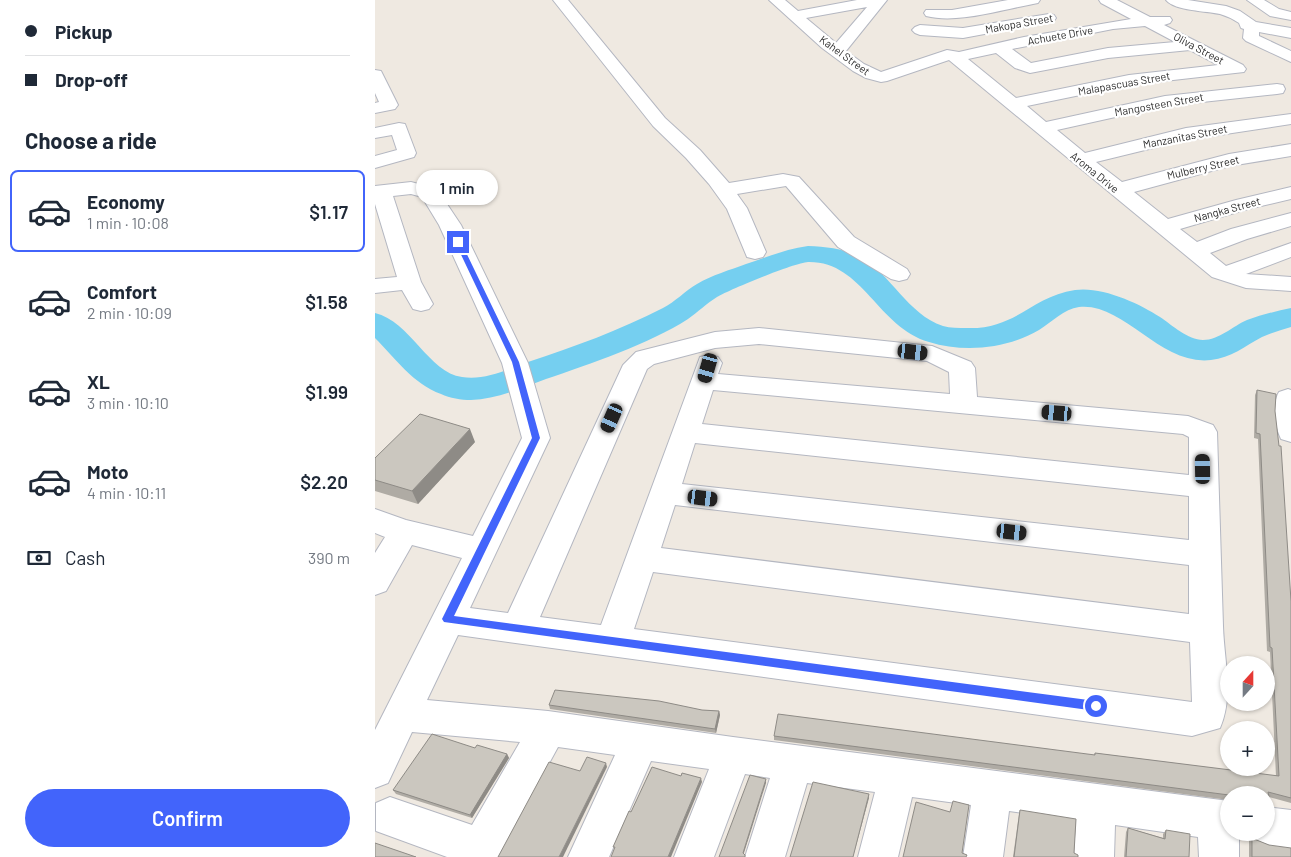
<!DOCTYPE html>
<meta charset="utf-8">
<style>
body{margin:0;font-family:Barlow,sans-serif;background:#f6f6f7;color:#1f2937;height:100vh;display:flex;flex-direction:column;font-size:19px;white-space:nowrap}
*{box-sizing:border-box;margin:0}
p{font-size:16px;color:#747a83}
.icon{flex:none;width:28px;height:28px;fill:none;stroke:currentColor;stroke-width:2;stroke-linecap:round;stroke-linejoin:round}
.map{position:relative;flex:1;overflow:hidden}
.panel{display:flex;flex-direction:column;background:#fff;width:375px}
.panel>*{flex:none}
.guide{display:grid;align-content:center;height:110px;padding:0 25px;background:#fff}
.needle{width:32px;rotate:21deg}
.fabs{position:absolute;left:845px;top:656px;display:grid;gap:10px}
.fabs a{display:grid;place-items:center;width:55px;height:55px;border-radius:50%;background:#fff;box-shadow:0 1px 4px #0004;font-size:25px}
.end{position:absolute;width:22px;height:22px;margin:-11px;border:6px solid #4264fb;background:#fff;box-shadow:0 0 0 2px #fff}
.from{border-radius:50%}
.bubble{position:absolute;height:35px;border-radius:18px;background:#fff;box-shadow:0 1px 4px #0004;font-size:16px;font-weight:600;line-height:35px;text-align:center}
.car{position:absolute;width:15px;height:30px;margin:-15px -8px;border-radius:6px;box-shadow:0 0 4px 1px #0007;background:linear-gradient(#222 24%,#8ab4d8 0 40%,#222 0 76%,#8ab4d8 0 86%,#222 0)}
.guide b{display:flex;align-items:center;gap:18px;height:48px;font-size:19px}
.guide b+b{border-top:1px solid #e0e1e3}
.guide i{width:12px;height:12px;background:#1f2937}
ul{padding:0;list-style:none}
li{display:flex;align-items:center;gap:15px;height:82px;margin:0 10px 8px;padding:0 15px;border:2px solid transparent;border-radius:8px}
li div{flex:1}
li b{display:block;font-size:19px}
li em{font-style:normal;font-weight:600}
li.on{border-color:#4264fb}
li>.icon{width:45px;height:45px;stroke-width:1.5}
h2{padding:0 25px;font-size:22px;line-height:60px}
.pay{display:flex;align-items:center;gap:12px;height:55px;padding:0 25px;font-size:19px}
.pay p{margin-inline-start:auto}
.cta{display:flex;gap:10px;margin-top:auto;padding:10px 25px}
.cta a{flex:1;height:58px;border-radius:30px;background:#4264fb;color:#fff;font-size:20px;font-weight:600;line-height:58px;text-align:center}
main{display:flex;flex:1;min-height:0}
.map>svg:first-child{display:block}
.lines{fill:none;stroke-linecap:round;stroke-linejoin:round}
.river{fill:#75cff0;fill-rule:evenodd}
.minor-casing{stroke:#b4b7c1;stroke-width:2}
.minor{fill:#fff;fill-rule:evenodd}
.wall{fill:#afaba4}
.shaded-wall{fill:#8e8b86}
.building{fill:#cbc7bf;stroke:#8e8b86}
.route{fill:#4264fb}
.labels{text-anchor:middle;dominant-baseline:central;stroke-width:4.5;stroke-linejoin:round;paint-order:stroke}
.far-street-label{font-size:11px;fill:#2e2e2e;stroke:#fff}
</style>
<main>
<section class="panel">
<div class="guide">
<b><i class="from"></i>Pickup</b>
<b><i></i>Drop-off</b>
</div>
<h2>Choose a ride</h2>
<ul>
<li class="on"><svg class="icon" aria-label="car" viewBox="0 0 24 24"><path d="M5 17H2v-5l4-1 3-4h7l3 4 3 1v5h-3M9 17h6M6 11h13"/><circle cx="7" cy="17" r="2"/><circle cx="17" cy="17" r="2"/></svg><div><b>Economy</b><p>1 min · 10:08</p></div><em>$1.17</em></li>
<li><svg class="icon" aria-label="car" viewBox="0 0 24 24"><path d="M5 17H2v-5l4-1 3-4h7l3 4 3 1v5h-3M9 17h6M6 11h13"/><circle cx="7" cy="17" r="2"/><circle cx="17" cy="17" r="2"/></svg><div><b>Comfort</b><p>2 min · 10:09</p></div><em>$1.58</em></li>
<li><svg class="icon" aria-label="car" viewBox="0 0 24 24"><path d="M5 17H2v-5l4-1 3-4h7l3 4 3 1v5h-3M9 17h6M6 11h13"/><circle cx="7" cy="17" r="2"/><circle cx="17" cy="17" r="2"/></svg><div><b>XL</b><p>3 min · 10:10</p></div><em>$1.99</em></li>
<li><svg class="icon" aria-label="car" viewBox="0 0 24 24"><path d="M5 17H2v-5l4-1 3-4h7l3 4 3 1v5h-3M9 17h6M6 11h13"/><circle cx="7" cy="17" r="2"/><circle cx="17" cy="17" r="2"/></svg><div><b>Moto</b><p>4 min · 10:11</p></div><em>$2.20</em></li>
</ul>
<div class="pay"><svg class="icon" aria-label="cash" viewBox="0 0 24 24"><path d="M3 7h18v10H3z"/><circle cx="12" cy="12" r="2"/></svg>Cash<p>390 m</p></div>
<div class="cta"><a>Confirm</a></div>
</section>
<div class="map">
<svg width="916" height="857" viewBox="0 0 916 857">
<rect width="100%" height="100%" fill="#efe9e1"/>
<g class="lines">
<path class="river" d="M433 246C451 247 468 248 484 257 517 274 532 314 568 326 575 328 584 328 591 328 641 330 657 296 700 290 726 286 764 303 785 317 797 325 813 340 828 340 844 340 858 326 872 320 886 315 901 311 916 308V327C906 330 896 333 887 337 870 346 856 358 836 360 785 366 749 302 704 307 689 309 677 322 664 330 632 349 589 353 554 342 502 327 488 261 433 262 419 263 356 289 342 297 332 303 323 312 313 319 274 344 215 364 171 379 147 388 121 399 96 400 86 400 75 398 66 394 38 384 20 358 0 338V313C35 321 54 373 87 377 109 381 133 369 153 362 199 347 245 330 288 308 300 302 310 291 322 284 337 275 355 270 371 264 392 257 411 249 433 246Z"/>
<g class="minor-casing">
<g id="minor">
<polygon points="178,0 193,0 290,118 325,150 354,183 408,174 424,177 479,237 532,269 535,274 532,279 524,281 516,279 463,247 411,186 362,194 372,208 391,252 388,257 380,259 372,257 352,209 334,184 311,158 278,126"/>
<path d="M394 0H410L423 11 482 0H512L471 51 489 64 506 72 572 50 584 52 649 37 756 19 726 3 724 0H742L775 17H795L797 20 795 23 789 25 868 65 871 69 869 72 754 85 652 106 671 122 790 96 902 84 908 85 910 89 908 93 902 94 790 106 682 130 710 153 811 128 916 114V124L811 140 721 162 747 182 854 154 916 144V156L855 166 759 192 793 219 861 200 916 187V199L873 209 805 229 822 242 856 229 916 213V226L872 239 835 253 851 266 916 243V257L871 274 916 277V291L871 288 837 277 574 60 512 81 506 82 491 78 478 71 447 48ZM492 7 461 43 431 18ZM770 26 800 42 733 48 656 63 637 49 738 29ZM815 50 843 65 754 75 641 98 593 59 621 53 640 68 655 73 733 58Z"/>
<path d="M633 0H665L663 3 658 4C626 10 582 24 551 16L549 13 551 10H577Z"/>
<path d="M791 0H813L851 6 865 11 881 22 916 28V38L884 32V36L916 51V62L871 41 868 38 869 29 866 28 864 23C858 19 852 16 845 14 832 11 800 11 791 0Z"/>
<polygon points="872,0 889,0 904,9 916,12 916,20 895,16"/>
<polygon points="674,14 679,15 681,18 679,21 588,38 545,35 540,33 537,30 540,27 545,25 588,28"/>
<polygon points="0,70 6,71 23,105 20,109 0,113 0,103 4,102 0,93"/>
<polygon points="24,123 30,124 41,153 39,157 0,168 0,156 22,150 17,135 0,138 0,128"/>
<path d="M36 182 62 189 86 225 153 363 175 438 95 608 133 613 248 365 261 352 340 332 384 328 557 346 596 362 600 368 602 397 813 416 838 425 842 432C844 497 846 561 848 626 849 660 859 696 845 728L817 736 83 635 52 700 173 711 358 737 854 801V832H869L864 837V857H824L823 837 740 825 739 857H699L701 820 634 811 628 857H588L596 805 537 797 523 857H483L500 792 432 783 410 857H370L395 778 370 774 339 857H299L334 769 276 761 234 857H193L240 755 183 747 123 857H72L1 831V803L15 797 97 825 145 742 37 732 13 783 0 788V730L87 558 37 545 11 591 0 595V553L10 537 0 533V509L31 520 98 536 147 438 127 363 64 225 47 197 36 194 18 196 46 282 58 304 54 309 46 311 38 309 27 290 0 293V279L22 277 0 204V186ZM384 344 552 361 574 372 575 394 343 374 347 363 343 357 334 355 325 357 226 625 165 617 272 369 279 364 340 348ZM338 390 808 434 814 437V475L327 424ZM320 443 814 496V540L307 484ZM300 505 814 565V614L286 548ZM278 572 815 642 817 702 259 629Z"/>
<path d="M913 389 916 390V442L906 439C900 427 897 403 904 392Z"/>
<polygon points="891,807 916,810 916,850 891,847 877,841 873,832 891,832"/>
</g>
</g>
<use href="#minor" class="minor"/>
</g>
<g class="wall">
<polygon points="882,390 900,411 916,601 916,803 894,797 895,801 892,805 891,804 891,795 854,795 854,800 399,740 399,736 719,755 720,753 901,776 895,652 892,651 883,439 879,438 880,395"/>
<polygon points="100,442 43,504 0,491 0,458"/>
<polygon points="174,705 327,710 344,711 345,715 341,733 175,709"/>
<polygon points="100,748 132,754 134,758 97,818 21,794 18,790"/>
<polygon points="645,810 699,853 703,857 638,857 644,814"/>
<polygon points="753,828 788,838 788,834 791,830 814,857 749,857 751,832"/>
<polygon points="877,836 879,839 894,845 916,857 874,857 874,839"/>
</g>
<g class="shaded-wall">
<polygon points="95,429 100,442 43,504 37,491"/>
<polygon points="344,711 345,715 341,733 340,729"/>
<polygon points="132,754 134,758 97,818 95,815"/>
<polygon points="231,763 232,767 188,857 184,857"/>
<polygon points="326,778 327,782 296,857 293,857"/>
<polygon points="391,779 391,783 368,856 368,853"/>
<polygon points="494,794 494,798 478,857"/>
</g>
<g class="building">
<polygon points="882,390 901,394 900,411 904,446 906,446 916,601 916,798 893,792 895,801 891,800 891,795 854,795 399,736 403,714 720,755 720,753 904,776 897,648 895,647 885,434 881,433"/>
<polygon points="45,414 95,429 37,491 0,480 0,458"/>
<polygon points="180,690 284,701 327,710 344,711 340,729 174,705"/>
<polygon points="57,734 100,748 102,745 132,754 95,815 18,790"/>
<polygon points="212,757 231,763 184,857 123,857 174,762 205,771"/>
<polygon points="277,767 306,776 307,773 326,778 293,857 236,857 240,847 238,847 254,811 256,812"/>
<polygon points="375,775 391,779 368,853 370,855 370,857 344,857"/>
<polygon points="438,782 494,794 478,857 415,857"/>
<polygon points="578,801 594,805 587,853 592,855 591,857 528,857 541,802 575,812"/>
<polygon points="645,810 701,819 699,853 703,855 703,857 639,857"/>
<polygon points="753,828 790,839 791,830 815,834 814,857 751,857"/>
<polygon points="877,836 879,839 894,845 916,848 916,857 877,857"/>
<polygon points="0,843 41,857 0,857"/>
</g>
<polygon class="route" points="83,240 86,242 144,362 165,438 79,616 721,701 726,706 724,710 721,711 69,622 67,619 157,438 137,362 80,242"/>
<g class="labels">
<g class="far-street-label">
<text transform="translate(644 23) rotate(-10)">Makopa Street</text>
<text transform="translate(685 35) rotate(-10)">Achuete Drive</text>
<text transform="translate(824 48) rotate(28)">Oliva Street</text>
<text transform="translate(470 55) rotate(36)">Kahel Street</text>
<text transform="translate(749 83) rotate(-10)">Malapascuas Street</text>
<text transform="translate(784 104) rotate(-10)">Mangosteen Street</text>
<text transform="translate(810 136) rotate(-11)">Manzanitas Street</text>
<text transform="translate(828 167) rotate(-13)">Mulberry Street</text>
<text transform="translate(720 172) rotate(39)">Aroma Drive</text>
<text transform="translate(852 209) rotate(-15)">Nangka Street</text>
</g>
</g>
</svg>
<div class="fabs">
<a><svg class="needle" viewBox="-14 -14 28 28"><path d="M0-13l5 13h-10z" fill="#e53935"/><path d="M0 13l5-13h-10z" fill="#747a83"/></svg></a>
<a>+</a>
<a>−</a>
</div>
<i class="end from" style="left:721px;top:706px"></i>
<i class="end" style="left:83px;top:242px"></i>
<div class="bubble" style="left:41px;top:170px;width:82px">1 min</div>
<i class="car" style="left:538px;top:352px;rotate:96deg"></i>
<i class="car" style="left:333px;top:368px;rotate:196deg"></i>
<i class="car" style="left:682px;top:413px;rotate:275deg"></i>
<i class="car" style="left:237px;top:418px;rotate:204deg"></i>
<i class="car" style="left:828px;top:469px;rotate:359deg"></i>
<i class="car" style="left:328px;top:498px;rotate:97deg"></i>
<i class="car" style="left:637px;top:532px;rotate:96deg"></i>
</div>
</main>
